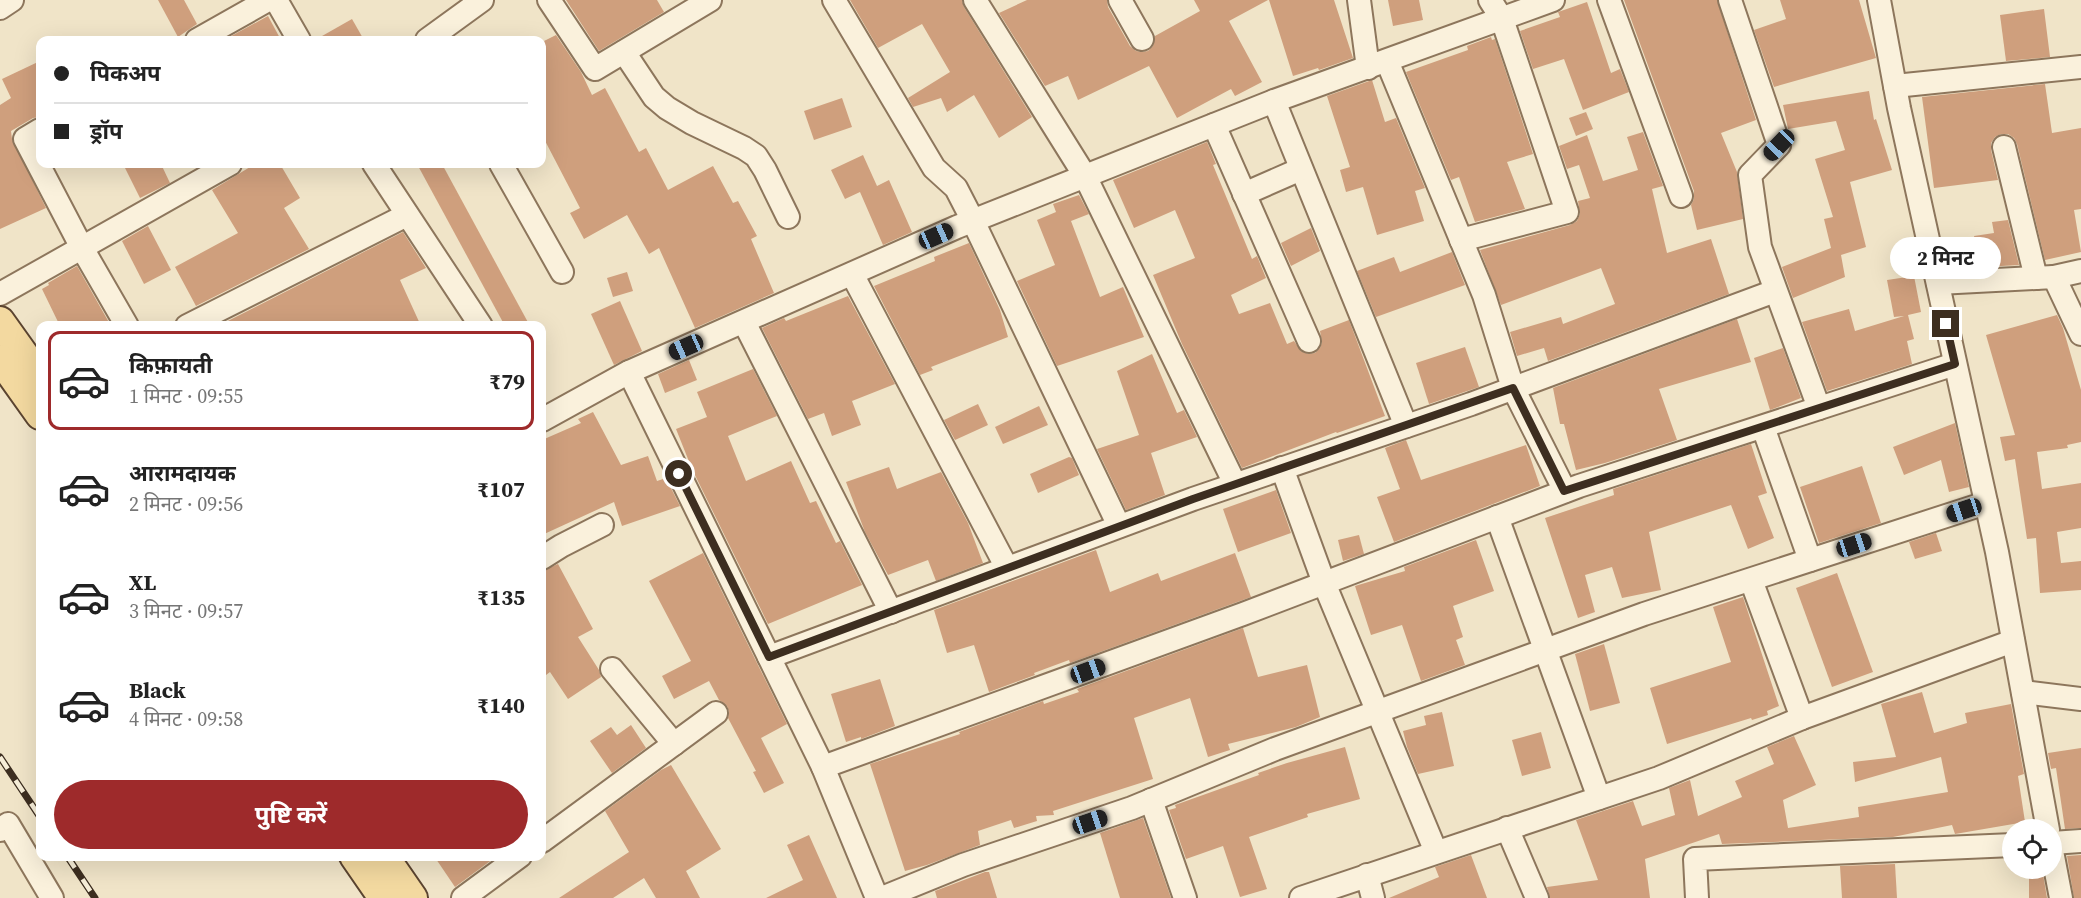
<!DOCTYPE html>
<html lang="hi">
<meta charset="utf-8">
<style>
body{margin:0;font-family:"Source Serif 4","Noto Sans Devanagari",serif;background:#f2f2f2;color:#222;height:100vh;display:flex;flex-direction:column;font-size:22px;white-space:nowrap}
*{box-sizing:border-box;margin:0}
p{font-size:20px;color:#767676}
.icon{flex:none;width:33px;height:33px;fill:none;stroke:currentColor;stroke-width:2;stroke-linecap:round;stroke-linejoin:round}
.map{position:relative;flex:1;overflow:hidden}
.side{position:absolute;left:36px;top:321px;width:510px;height:540px;display:flex;flex-direction:column;background:#fff;border-radius:12px;box-shadow:0 6px 24px #0002}
.side>*{flex:none}
.banner{position:absolute;left:36px;top:36px;width:510px;height:132px;border-radius:12px;box-shadow:0 6px 24px #0002;display:grid;align-content:center;height:132px;padding:0 18px;background:#fff}
.fabs{position:absolute;left:2002px;top:819px;display:grid;gap:12px}
.fabs a{display:grid;place-items:center;width:60px;height:60px;border-radius:50%;background:#fff;box-shadow:0 6px 24px #0002;font-size:30px}
.end{position:absolute;width:27px;height:27px;margin:-14px;border:8px solid #3d2e20;background:#fff;box-shadow:0 0 0 3px #fff}
.from{border-radius:50%}
.bubble{position:absolute;height:42px;border-radius:21px;background:#fff;box-shadow:0 6px 24px #0002;font-size:20px;font-weight:700;line-height:42px;text-align:center}
.car{position:absolute;width:18px;height:36px;margin:-18px -9px;border-radius:8px;box-shadow:0 0 4px 2px #0007;background:linear-gradient(#222 24%,#8ab4d8 0 40%,#222 0 76%,#8ab4d8 0 86%,#222 0)}
.banner b{display:flex;align-items:center;gap:21px;height:57px;font-size:22px}
.banner b+b{border-top:2px solid #e0e0e0}
.banner i{width:15px;height:15px;background:#222}
ul{padding:10px 0 0;list-style:none}
li{display:flex;align-items:center;gap:18px;height:99px;margin:0 12px 9px;padding:0 6px;border:3px solid transparent;border-radius:12px}
li div{flex:1}
li b{display:block;font-size:22px}
li em{font-style:normal;font-weight:700}
li.selected{border-color:#9e2a2b}
li>.icon{width:54px;height:54px;stroke-width:1.5}
.cta{display:flex;gap:12px;margin-top:auto;padding:12px 18px}
.cta a{flex:1;height:69px;border-radius:36px;background:#9e2a2b;color:#fff;font-size:24px;font-weight:700;line-height:69px;text-align:center}
.map>svg:first-child{display:block}
.building{fill:#cf9f7d}
.lines{fill:none;stroke-linecap:round;stroke-linejoin:round}
.minor-casing{stroke:#8d765c;stroke-width:26}
.major-casing{stroke:#5b4430;stroke-width:32}
.minor{stroke:#faf1dc;stroke-width:22}
.major{stroke:#f3d9a0;stroke-width:28}
.rail-casing{stroke:#3d2e20;stroke-width:7}
.rail{stroke:#f7eed8;stroke-width:4.5;stroke-dasharray:14;stroke-linecap:butt}
.route{stroke:#3d2e20;stroke-width:8}
</style>
<div class="map">
<svg width="2081" height="898" viewBox="0 0 2081 898">
<rect width="100%" height="100%" fill="#f0e4c8"/>
<g class="building">
<polygon points="158,0 184,0 197,24 178,37"/>
<polygon points="566,0 657,0 664,12 599,51"/>
<polygon points="850,0 962,0 964,7 1032,117 999,138 974,95 947,112 941,98 913,107 908,98 950,72 922,24 878,48"/>
<polygon points="1027,0 1107,0 1108,7 1130,46 1136,51 1142,52 1148,51 1153,46 1155,36 1200,11 1194,0 1268,0 1229,21 1262,82 1235,96 1231,89 1177,118 1149,66 1078,100 1068,76 1045,86 999,13"/>
<polygon points="1269,0 1334,0 1353,58 1319,70 1318,68 1293,76"/>
<polygon points="1388,0 1419,0 1423,20 1393,26"/>
<polygon points="1624,0 1717,0 1756,120 1721,133 1737,172 1743,219 1697,230 1691,205 1694,199 1694,191"/>
<polygon points="1780,0 1859,0 1876,58 1774,87 1754,30 1786,19"/>
<polygon points="1587,2 1611,73 1620,69 1629,92 1583,110 1564,59 1533,69 1520,31 1560,17 1558,12 1561,11"/>
<polygon points="2044,9 2050,57 2006,61 2000,15"/>
<polygon points="268,16 281,40 224,40"/>
<polygon points="352,19 364,40 315,40"/>
<polygon points="556,35 581,72 592,95 605,88 639,152 646,148 668,190 713,166 733,203 738,201 757,236 751,239 774,293 695,328 659,248 649,254 627,215 584,239 570,213 580,208 542,135 542,42"/>
<polygon points="1491,37 1492,40 1495,39 1533,154 1507,162 1525,209 1475,222 1459,177 1451,180 1406,72 1468,50 1467,46"/>
<polygon points="40,61 40,117 33,118 11,131 12,139 46,208 0,229 0,105 11,98 2,79"/>
<polygon points="1372,80 1385,122 1396,118 1425,188 1415,191 1424,221 1377,235 1363,187 1346,192 1340,170 1350,167 1327,96"/>
<polygon points="2045,84 2052,133 2081,128 2081,209 2074,210 2081,252 2045,260 2017,144 2014,138 2008,134 2001,134 1995,137 1991,143 1991,150 1998,180 1934,188 1922,97"/>
<polygon points="1869,91 1874,120 1876,119 1892,170 1850,182 1866,247 1841,255 1845,277 1793,298 1782,267 1831,248 1824,219 1833,217 1815,159 1845,150 1836,121 1788,129 1783,105"/>
<polygon points="842,98 852,127 814,140 804,111"/>
<polygon points="1586,112 1593,129 1576,136 1569,118"/>
<polygon points="1643,132 1663,186 1652,189 1667,253 1711,239 1729,294 1548,361 1544,348 1517,356 1510,332 1561,317 1563,324 1615,304 1601,268 1501,305 1480,250 1570,225 1577,221 1580,214 1578,201 1590,198 1579,165 1567,169 1559,146 1587,135 1603,181 1638,170 1627,137"/>
<polygon points="1207,142 1216,164 1213,165 1252,259 1257,256 1266,278 1231,295 1239,314 1270,303 1287,344 1294,341 1301,351 1308,354 1315,353 1320,348 1322,342 1320,331 1349,320 1385,416 1337,433 1336,432 1242,468 1182,344 1153,275 1195,258 1175,210 1134,228 1113,180"/>
<polygon points="863,155 877,186 889,180 912,232 883,245 860,192 845,199 831,170"/>
<polygon points="123,164 161,164 170,183 140,198"/>
<polygon points="255,164 280,164 300,198 284,208 309,249 196,306 175,267 238,233 212,190"/>
<polygon points="417,164 442,164 530,326 505,326"/>
<polygon points="1079,195 1089,214 1071,221 1100,297 1123,287 1144,337 1057,366 1017,281 1055,265 1037,220 1056,212 1053,204"/>
<polygon points="2008,220 2019,265 1948,269 1944,251 1976,245 1974,236 1994,233 1992,222"/>
<polygon points="148,226 171,270 144,284 122,241"/>
<polygon points="1311,228 1320,251 1291,266 1281,243"/>
<polygon points="403,232 426,268 400,280 421,326 218,326"/>
<polygon points="969,243 1000,310 1008,337 931,367 933,370 920,375 874,286 935,261 934,257"/>
<polygon points="1452,252 1465,285 1376,317 1357,271 1394,257 1400,272"/>
<polygon points="77,266 111,326 60,326 42,289 49,285 48,283"/>
<polygon points="627,272 633,291 613,297 607,278"/>
<polygon points="1914,276 1921,312 1908,315 1914,339 1907,341 1912,364 1827,391 1802,322 1849,309 1855,331 1904,316 1894,317 1887,280"/>
<polygon points="848,296 895,384 852,401 861,425 832,436 824,413 808,419 762,328 784,318 786,321"/>
<polygon points="620,301 642,351 614,365 591,314"/>
<polygon points="2057,315 2063,328 2081,390 2081,442 2067,445 2068,448 2037,452 2042,489 2081,483 2081,528 2057,532 2061,563 2081,561 2081,590 2040,593 2036,538 2027,539 2015,459 2005,461 2000,437 2015,435 1986,335"/>
<polygon points="1737,319 1751,362 1659,389 1677,440 1605,463 1576,470 1564,424 1560,424 1553,388"/>
<polygon points="1465,347 1479,387 1429,404 1416,363"/>
<polygon points="1783,348 1801,398 1770,410 1754,358"/>
<polygon points="1152,354 1177,413 1184,410 1197,437 1151,453 1165,495 1126,510 1097,449 1139,435 1117,371"/>
<polygon points="689,360 697,380 665,393 658,374"/>
<polygon points="753,369 777,416 728,436 746,481 791,461 810,503 816,501 836,543 840,541 862,585 768,624 692,469 676,429 707,417 697,392"/>
<polygon points="978,404 988,425 955,440 944,420"/>
<polygon points="1039,406 1048,425 1003,444 995,427"/>
<polygon points="593,412 621,465 648,456 657,481 666,478 680,506 622,526 614,502 542,535 545,540 542,542 542,440 581,423 578,419"/>
<polygon points="1955,423 1969,487 1949,492 1941,460 1904,475 1893,447"/>
<polygon points="1406,440 1421,480 1526,445 1540,486 1394,542 1377,497 1400,489 1385,448"/>
<polygon points="1751,444 1767,493 1758,496 1774,538 1748,549 1731,505 1649,532 1661,590 1622,598 1612,567 1585,575 1595,612 1578,618 1545,518 1614,495 1613,489"/>
<polygon points="1069,457 1072,458 1079,475 1038,493 1030,474"/>
<polygon points="1862,466 1881,523 1819,543 1800,487"/>
<polygon points="889,467 897,489 941,472 968,523 983,563 936,581 928,560 888,575 865,532 846,482"/>
<polygon points="1276,490 1291,533 1238,552 1223,509"/>
<polygon points="1936,533 1942,551 1915,559 1909,542"/>
<polygon points="1359,535 1364,554 1343,561 1338,540"/>
<polygon points="1476,540 1494,591 1453,606 1463,637 1456,640 1465,665 1421,681 1402,625 1371,635 1355,586 1405,571 1404,567"/>
<polygon points="1096,550 1110,592 1158,573 1161,581 1235,553 1251,597 1070,663 1069,660 1034,673 1035,675 989,692 974,645 947,653 934,610"/>
<polygon points="703,553 787,724 761,738 784,783 764,793 753,772 756,771 728,718 729,712 727,706 719,700 709,681 674,699 662,676 691,661 649,581"/>
<polygon points="558,564 593,629 578,637 599,670 601,677 568,699 550,672 542,678 542,571"/>
<polygon points="1837,573 1873,672 1832,687 1796,588"/>
<polygon points="1743,597 1779,706 1767,711 1768,715 1752,720 1751,718 1667,744 1650,688 1731,662 1713,607"/>
<polygon points="1243,628 1258,677 1307,665 1320,717 1296,727 1228,744 1230,750 1208,757 1190,698 1134,718 1153,779 1053,811 1054,815 1036,816 1037,821 1014,828 1011,820 978,831 980,845 927,865 905,871 870,764 960,734 959,732 1043,701 1044,704 1079,692 1077,689"/>
<polygon points="1604,644 1620,703 1590,711 1575,654"/>
<polygon points="880,679 895,726 861,739 861,737 846,742 831,694"/>
<polygon points="1922,692 1934,733 1967,723 1965,713 2011,704 2024,774 2018,776 2025,822 1955,834 1952,825 1893,837 1722,844 1719,834 1645,859 1650,898 1550,898 1547,887 1598,880 1576,820 1633,801 1642,826 1675,815 1669,788 1690,780 1698,816 1742,797 1735,781 1774,764 1767,747 1794,736 1816,785 1783,800 1788,828 1859,817 1858,807 1948,792 1941,757 1855,782 1853,762 1896,757 1881,704"/>
<polygon points="1442,712 1454,766 1418,774 1407,747 1403,731 1426,725 1424,716"/>
<polygon points="631,725 646,748 612,773 590,741 611,727 617,735"/>
<polygon points="1541,732 1551,768 1522,776 1512,740"/>
<polygon points="1345,747 1360,799 1307,814 1308,817 1249,837 1267,889 1240,897 1223,846 1186,859 1169,810 1176,808 1175,805 1259,775 1258,773 1287,763"/>
<polygon points="2081,748 2081,828 2065,829 2056,768 2051,769 2048,753"/>
<polygon points="671,765 721,849 686,871 700,898 656,898 644,878 613,898 559,898 629,852 605,811 661,770"/>
<polygon points="1143,818 1171,898 1120,898 1100,833"/>
<polygon points="809,835 837,898 766,898 803,880 787,845"/>
<polygon points="1471,855 1487,898 1389,898 1439,877 1435,867"/>
<polygon points="2081,855 2081,898 2074,898 2067,856"/>
<polygon points="434,856 497,856 455,887"/>
<polygon points="1895,864 1897,898 1842,898 1840,866"/>
<polygon points="2029,868 2042,868 2047,898 2029,898"/>
<polygon points="985,872 989,872 997,898 937,898 935,891"/>
</g>
<g class="lines">
<g class="minor-casing">
<g id="minor">
<polyline points="276,0 299,40"/>
<polyline points="549,0 595,69 710,0"/>
<polyline points="834,0 934,168 956,188 973,221 1119,526"/>
<polyline points="975,0 1085,176 1235,484"/>
<polyline points="1120,0 1142,39"/>
<polyline points="1359,0 1368,68"/>
<polyline points="1609,0 1681,196"/>
<polyline points="1730,0 1779,145 1750,175 1760,247 1819,408"/>
<polyline points="1879,0 1899,108 1997,552 2048,830"/>
<polyline points="0,8 12,0"/>
<polyline points="197,40 268,0"/>
<polyline points="427,40 482,0"/>
<polyline points="624,52 654,97 667,108 692,123 744,148 756,156 765,170 788,217"/>
<polyline points="1387,61 1484,295 1513,388 1565,491"/>
<polyline points="1895,86 2081,67"/>
<polyline points="1274,101 1406,426"/>
<polyline points="1214,125 1309,341"/>
<polyline points="40,130 25,139 82,248 127,326"/>
<polyline points="2004,147 2036,278"/>
<polyline points="374,164 481,326"/>
<polyline points="501,164 562,272"/>
<polyline points="1244,194 1301,169"/>
<polyline points="1461,240 1567,212 1502,19 1490,0"/>
<polyline points="852,274 1007,568"/>
<polyline points="2054,277 2081,271"/>
<polyline points="1938,283 2054,277 2081,334"/>
<polyline points="0,294 230,164"/>
<polyline points="744,322 891,612"/>
<polyline points="187,326 407,215"/>
<polyline points="629,372 823,767"/>
<polyline points="542,420 629,372 957,227 1274,101 1553,0"/>
<polyline points="1763,427 1810,560"/>
<polyline points="1282,468 1324,583 1436,852"/>
<polyline points="1497,517 1599,798"/>
<polyline points="542,558 561,546 602,525"/>
<polyline points="1751,580 1802,718"/>
<polyline points="769,657 1193,499 1471,404 1775,291"/>
<polyline points="612,669 674,744"/>
<polyline points="2023,692 2081,699"/>
<polyline points="1151,800 1185,898"/>
<polyline points="1507,828 1537,898"/>
<polyline points="0,830 8,824 52,898"/>
<polyline points="542,841 716,713"/>
<polyline points="2052,843 2081,841"/>
<polyline points="2052,851 2061,898"/>
<polyline points="1367,875 1373,898"/>
<polyline points="463,898 520,856"/>
<polyline points="877,898 823,767 1243,614 1579,486 1955,364"/>
<polyline points="882,898 963,865 1132,808 1275,749 1644,614 1986,503"/>
<polyline points="1301,898 1659,778 1802,718 2013,641"/>
<polyline points="1697,898 1695,859 2013,845"/>
</g>
</g>
<g class="major-casing">
<g id="major">
<polyline points="0,321 40,377"/>
<polyline points="0,359 40,415"/>
<polyline points="354,856 383,898"/>
<polyline points="384,856 413,898"/>
</g>
</g>
<use href="#minor" class="minor"/>
<use href="#major" class="major"/>
<g class="rail-casing">
<g id="rail">
<polyline points="0,757 40,817"/>
<polyline points="67,856 95,898"/>
</g>
</g>
<use href="#rail" class="rail"/>
</g>
<g class="lines">
<polyline class="route" points="679,474 769,657 1193,499 1513,388 1564,491 1955,364 1946,324"/>
</g>
</svg>
<div class="fabs">
<a><svg class="icon" aria-label="locate" viewBox="0 0 24 24"><circle cx="12" cy="12" r="6"/><path d="M12 2v4M12 18v4M2 12h4M18 12h4"/></svg></a>
</div>
<i class="end from" style="left:679px;top:474px"></i>
<i class="end" style="left:1946px;top:324px"></i>
<div class="bubble" style="left:1890px;top:237px;width:111px">2 मिनट</div>
<i class="car" style="left:1779px;top:145px;rotate:224deg"></i>
<i class="car" style="left:936px;top:236px;rotate:66deg"></i>
<i class="car" style="left:686px;top:347px;rotate:246deg"></i>
<i class="car" style="left:1964px;top:510px;rotate:252deg"></i>
<i class="car" style="left:1854px;top:545px;rotate:72deg"></i>
<i class="car" style="left:1088px;top:671px;rotate:70deg"></i>
<i class="car" style="left:1090px;top:822px;rotate:71deg"></i>
<div class="banner">
<b><i class="from"></i>पिकअप</b>
<b><i></i>ड्रॉप</b>
</div>
<section class="side">
<ul>
<li class="selected"><svg class="icon" aria-label="car" viewBox="0 0 24 24"><path d="M5 17H2v-5l4-1 3-4h7l3 4 3 1v5h-3M9 17h6M6 11h13"/><circle cx="7" cy="17" r="2"/><circle cx="17" cy="17" r="2"/></svg><div><b>किफ़ायती</b><p>1 मिनट · 09:55</p></div><em>₹79</em></li>
<li><svg class="icon" aria-label="car" viewBox="0 0 24 24"><path d="M5 17H2v-5l4-1 3-4h7l3 4 3 1v5h-3M9 17h6M6 11h13"/><circle cx="7" cy="17" r="2"/><circle cx="17" cy="17" r="2"/></svg><div><b>आरामदायक</b><p>2 मिनट · 09:56</p></div><em>₹107</em></li>
<li><svg class="icon" aria-label="car" viewBox="0 0 24 24"><path d="M5 17H2v-5l4-1 3-4h7l3 4 3 1v5h-3M9 17h6M6 11h13"/><circle cx="7" cy="17" r="2"/><circle cx="17" cy="17" r="2"/></svg><div><b>XL</b><p>3 मिनट · 09:57</p></div><em>₹135</em></li>
<li><svg class="icon" aria-label="car" viewBox="0 0 24 24"><path d="M5 17H2v-5l4-1 3-4h7l3 4 3 1v5h-3M9 17h6M6 11h13"/><circle cx="7" cy="17" r="2"/><circle cx="17" cy="17" r="2"/></svg><div><b>Black</b><p>4 मिनट · 09:58</p></div><em>₹140</em></li>
</ul>
<div class="cta"><a>पुष्टि करें</a></div>
</section>
</div>
